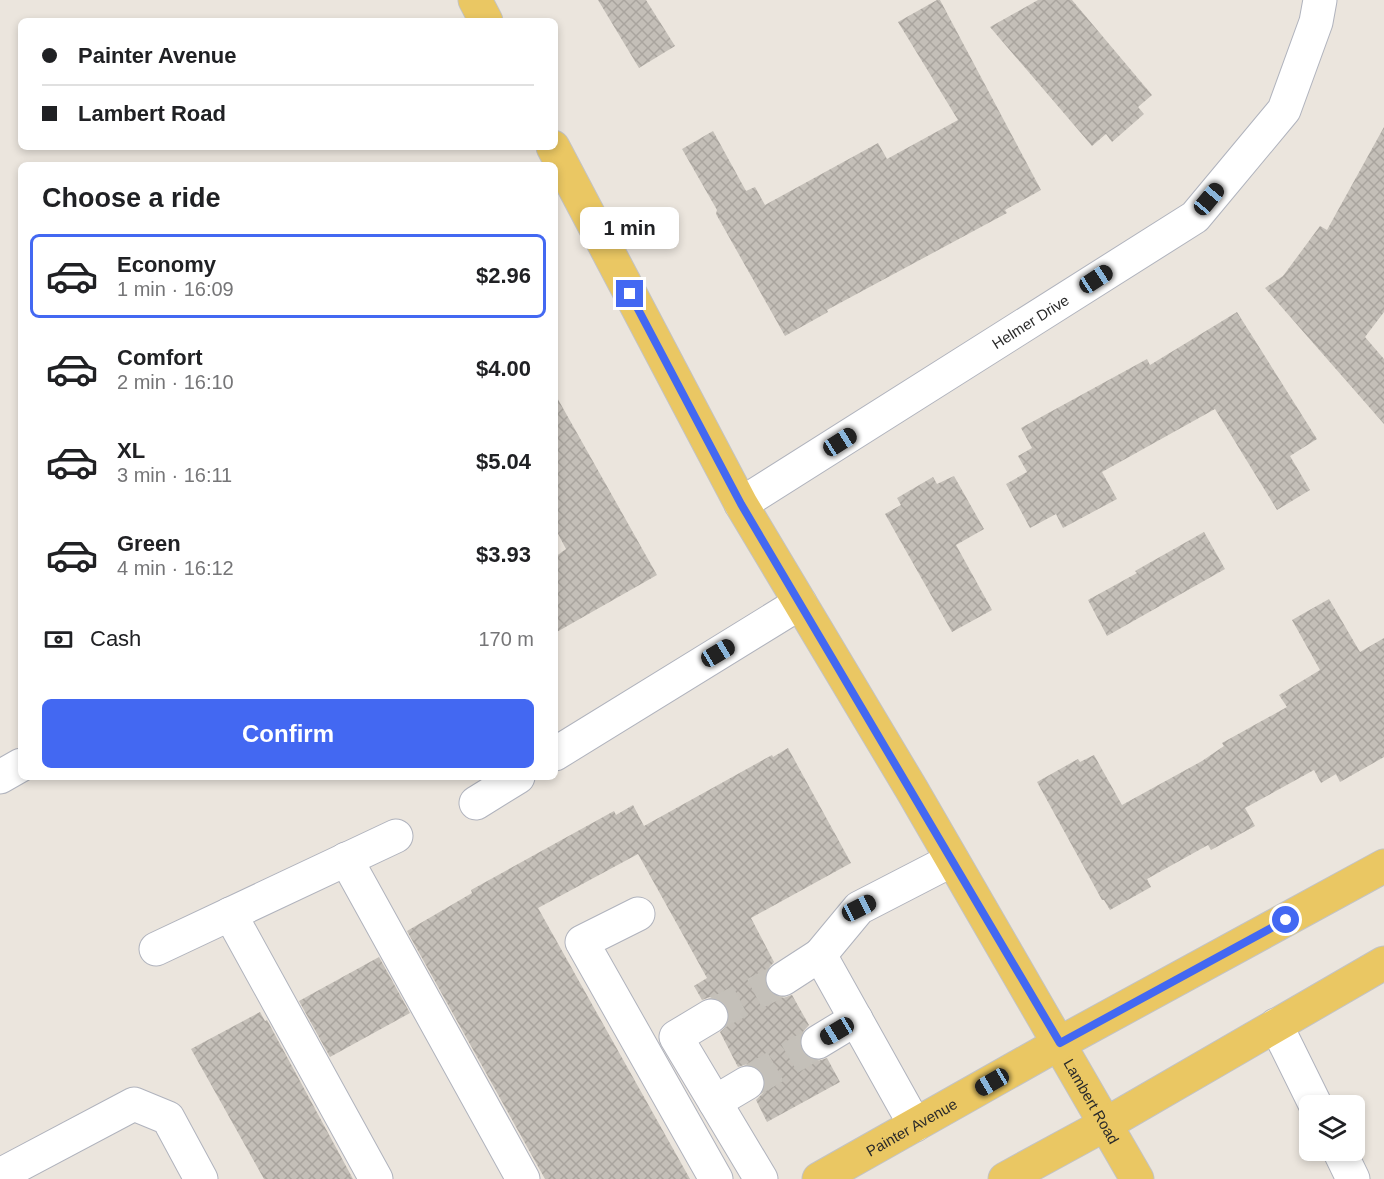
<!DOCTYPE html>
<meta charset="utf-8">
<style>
body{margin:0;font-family:Helvetica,sans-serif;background:#f2f2f2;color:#202124;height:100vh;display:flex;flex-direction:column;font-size:22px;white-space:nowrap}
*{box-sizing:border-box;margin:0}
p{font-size:20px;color:#757577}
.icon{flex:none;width:33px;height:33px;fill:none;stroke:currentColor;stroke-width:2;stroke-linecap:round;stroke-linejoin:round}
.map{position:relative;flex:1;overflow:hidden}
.sheet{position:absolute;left:18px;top:162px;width:540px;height:618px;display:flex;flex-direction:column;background:#fff;border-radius:9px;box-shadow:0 3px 9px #0003}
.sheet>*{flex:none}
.guide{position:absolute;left:18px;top:18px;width:540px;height:132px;border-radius:9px;box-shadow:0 3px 9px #0003;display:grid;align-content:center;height:132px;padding:0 24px;background:#fff}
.buttons{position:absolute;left:1299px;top:1095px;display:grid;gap:12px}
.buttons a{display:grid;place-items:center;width:66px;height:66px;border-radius:9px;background:#fff;box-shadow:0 3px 9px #0003;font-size:30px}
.end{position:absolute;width:27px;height:27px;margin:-14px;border:8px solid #4368f2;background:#fff;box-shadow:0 0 0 3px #fff}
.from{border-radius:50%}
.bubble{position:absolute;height:42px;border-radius:9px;background:#fff;box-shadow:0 3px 9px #0003;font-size:20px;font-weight:800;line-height:42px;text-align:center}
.car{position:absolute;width:18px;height:36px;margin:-18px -9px;border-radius:8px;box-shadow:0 0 4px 2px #0007;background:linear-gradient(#222 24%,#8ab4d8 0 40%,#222 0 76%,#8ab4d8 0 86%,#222 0)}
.guide b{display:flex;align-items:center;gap:21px;height:57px;font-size:22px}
.guide b+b{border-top:2px solid #e0e0e0}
.guide i{width:15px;height:15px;background:#202124}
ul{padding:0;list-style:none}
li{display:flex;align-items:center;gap:18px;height:84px;margin:0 12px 9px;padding:0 12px;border:3px solid transparent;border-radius:9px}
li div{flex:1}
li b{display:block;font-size:22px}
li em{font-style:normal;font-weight:800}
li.on{border-color:#4368f2}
li>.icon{width:54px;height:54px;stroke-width:1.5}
h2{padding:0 24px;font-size:27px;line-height:72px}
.pay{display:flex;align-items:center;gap:15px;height:66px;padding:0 24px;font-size:22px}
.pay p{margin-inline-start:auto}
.button{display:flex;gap:12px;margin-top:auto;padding:12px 24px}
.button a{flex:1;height:69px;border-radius:9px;background:#4368f2;color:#fff;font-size:24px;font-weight:800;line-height:69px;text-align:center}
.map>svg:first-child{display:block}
.building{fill:url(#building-cross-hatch)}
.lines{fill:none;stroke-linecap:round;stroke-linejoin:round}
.minor-tunnel{stroke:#c4c0b9;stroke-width:33;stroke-dasharray:33 16;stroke-linecap:butt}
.minor-casing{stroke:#b0b3bd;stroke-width:35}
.major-casing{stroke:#c3c3c3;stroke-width:35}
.minor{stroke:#fff;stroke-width:33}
.major{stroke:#eac763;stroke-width:33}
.route{stroke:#4368f2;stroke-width:8}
.labels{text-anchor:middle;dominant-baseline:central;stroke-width:5;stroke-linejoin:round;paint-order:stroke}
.street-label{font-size:15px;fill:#2a2a2a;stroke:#fff}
</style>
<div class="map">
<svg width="1384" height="1179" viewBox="0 0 1384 1179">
<defs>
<pattern id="building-cross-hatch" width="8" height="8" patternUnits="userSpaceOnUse" patternTransform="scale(1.5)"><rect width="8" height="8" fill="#c4bfb8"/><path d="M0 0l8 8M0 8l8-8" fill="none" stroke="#a9a49e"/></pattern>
</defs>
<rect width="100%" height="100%" fill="#ebe5dd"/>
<g class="building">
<polygon points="598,0 646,0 675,46 639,68"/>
<polygon points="937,0 940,0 1041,190 1005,210 1007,213 827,310 828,312 785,336 716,214 717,210 682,149 713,131 746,191 755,187 765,205 878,143 887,159 958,120 898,22"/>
<polygon points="1038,0 1072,0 1152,95 1138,107 1144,114 1112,142 1106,134 1092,146 990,27"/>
<polygon points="1384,127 1384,312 1365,337 1384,359 1384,424 1265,288 1283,276 1320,226 1327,230"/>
<polygon points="1237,312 1317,439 1290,456 1310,490 1277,510 1215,409 1102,472 1117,499 1063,528 1056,514 1030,528 1006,484 1027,472 1018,456 1032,448 1021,428 1147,359 1150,365"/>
<polygon points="555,394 657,575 555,633 555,557 566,549 555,528"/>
<polygon points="954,476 984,529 956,545 992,610 952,632 885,514 901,505 897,498 933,477 937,484"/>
<polygon points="1204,532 1225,569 1107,636 1088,600 1137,573 1135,571"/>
<polygon points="1329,599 1360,652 1384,638 1384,757 1340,782 1336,774 1321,783 1314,770 1245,808 1255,826 1211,850 1208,845 1147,879 1151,887 1110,910 1104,900 1102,900 1037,782 1078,759 1080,762 1094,755 1122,805 1202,761 1224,746 1222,743 1287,707 1279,695 1320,670 1292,620"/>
<polygon points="788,748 851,863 751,918 774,962 766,971 764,981 767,989 775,996 783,998 792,995 809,1025 801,1034 799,1042 802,1051 810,1059 818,1061 827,1058 840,1082 767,1122 756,1100 764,1092 766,1083 763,1074 756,1066 747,1064 738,1067 720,1032 728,1025 730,1015 727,1007 720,999 710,997 702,1000 694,986 707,978 638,854 538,908 690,1179 545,1179 407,931 472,893 471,890 614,811 616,815 633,805 644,826 772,755 773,757"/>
<polygon points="379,957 410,1013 330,1057 299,1001"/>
<polygon points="260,1012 265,1021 267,1020 353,1179 264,1179 191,1049"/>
</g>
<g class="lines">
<g class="minor-tunnel">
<polyline points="711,1016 783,979"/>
<polyline points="747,1083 818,1042"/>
</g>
<g class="minor-casing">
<g id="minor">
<path id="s1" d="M741 504 1195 217 1284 110 1316 22 1320 0"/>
<polyline points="555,754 800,603"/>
<polyline points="0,777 21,765"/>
<polyline points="476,803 518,777"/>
<polyline points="346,859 523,1179"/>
<polyline points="230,914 376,1179"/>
<polyline points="638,914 582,942 716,1179"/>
<polyline points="156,949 396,836"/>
<polyline points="820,955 859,908 952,860"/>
<polyline points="783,979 820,955 915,1125"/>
<polyline points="711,1016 676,1037 761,1179"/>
<polyline points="1276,1025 1316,1106"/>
<polyline points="818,1042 856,1019"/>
<polyline points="715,1102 747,1083"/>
<polyline points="1339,1150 1353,1179"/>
<polyline points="0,1175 134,1104 168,1118 201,1179"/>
</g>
</g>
<g class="major-casing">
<g id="major">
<polyline points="475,0 486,21"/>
<path id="s2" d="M553 147 741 504 912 790 1137 1179"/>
<path id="s3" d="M819 1179 1060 1043 1384 866"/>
<polyline points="1005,1179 1106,1124 1384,963"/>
</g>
</g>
<use href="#minor" class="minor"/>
<use href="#major" class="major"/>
</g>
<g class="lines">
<polyline class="route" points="630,294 741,504 1060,1043 1286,920"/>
</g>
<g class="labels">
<g class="street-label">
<text stroke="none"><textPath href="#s1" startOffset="342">Helmer Drive</textPath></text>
<text stroke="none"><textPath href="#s2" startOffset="1096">Lambert Road</textPath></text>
<text stroke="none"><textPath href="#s3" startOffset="106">Painter Avenue</textPath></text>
</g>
</g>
</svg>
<div class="buttons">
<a><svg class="icon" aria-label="layers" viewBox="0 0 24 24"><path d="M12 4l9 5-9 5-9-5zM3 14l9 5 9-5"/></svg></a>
</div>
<i class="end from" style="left:1286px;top:920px"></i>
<i class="end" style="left:630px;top:294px"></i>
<div class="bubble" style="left:580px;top:207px;width:99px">1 min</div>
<i class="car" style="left:1209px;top:199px;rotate:40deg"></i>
<i class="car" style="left:1096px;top:279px;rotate:57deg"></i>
<i class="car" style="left:840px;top:442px;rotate:58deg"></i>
<i class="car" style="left:718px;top:653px;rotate:59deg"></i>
<i class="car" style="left:859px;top:908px;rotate:63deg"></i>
<i class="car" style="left:837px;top:1031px;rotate:239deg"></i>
<i class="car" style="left:992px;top:1082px;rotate:240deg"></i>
<div class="guide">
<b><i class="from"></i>Painter Avenue</b>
<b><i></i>Lambert Road</b>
</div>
<section class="sheet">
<h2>Choose a ride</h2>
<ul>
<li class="on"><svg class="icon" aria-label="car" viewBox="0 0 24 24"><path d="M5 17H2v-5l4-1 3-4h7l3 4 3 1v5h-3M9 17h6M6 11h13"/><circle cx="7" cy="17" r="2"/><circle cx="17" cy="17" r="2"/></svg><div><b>Economy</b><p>1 min · 16:09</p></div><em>$2.96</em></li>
<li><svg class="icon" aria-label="car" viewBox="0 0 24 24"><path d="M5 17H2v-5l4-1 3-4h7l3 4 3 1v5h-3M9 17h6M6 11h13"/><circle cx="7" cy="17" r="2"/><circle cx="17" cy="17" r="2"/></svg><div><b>Comfort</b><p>2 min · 16:10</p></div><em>$4.00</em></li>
<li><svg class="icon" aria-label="car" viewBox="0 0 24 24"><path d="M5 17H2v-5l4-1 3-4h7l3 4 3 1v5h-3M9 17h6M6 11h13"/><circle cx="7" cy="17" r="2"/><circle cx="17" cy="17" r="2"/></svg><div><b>XL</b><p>3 min · 16:11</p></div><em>$5.04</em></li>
<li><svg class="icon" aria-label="car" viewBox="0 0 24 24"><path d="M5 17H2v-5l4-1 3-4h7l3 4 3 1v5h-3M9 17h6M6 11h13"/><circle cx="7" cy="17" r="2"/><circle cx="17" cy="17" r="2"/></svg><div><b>Green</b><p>4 min · 16:12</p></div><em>$3.93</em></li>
</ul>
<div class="pay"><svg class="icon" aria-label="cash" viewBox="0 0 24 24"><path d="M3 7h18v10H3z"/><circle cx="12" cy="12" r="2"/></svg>Cash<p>170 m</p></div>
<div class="button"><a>Confirm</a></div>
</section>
</div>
